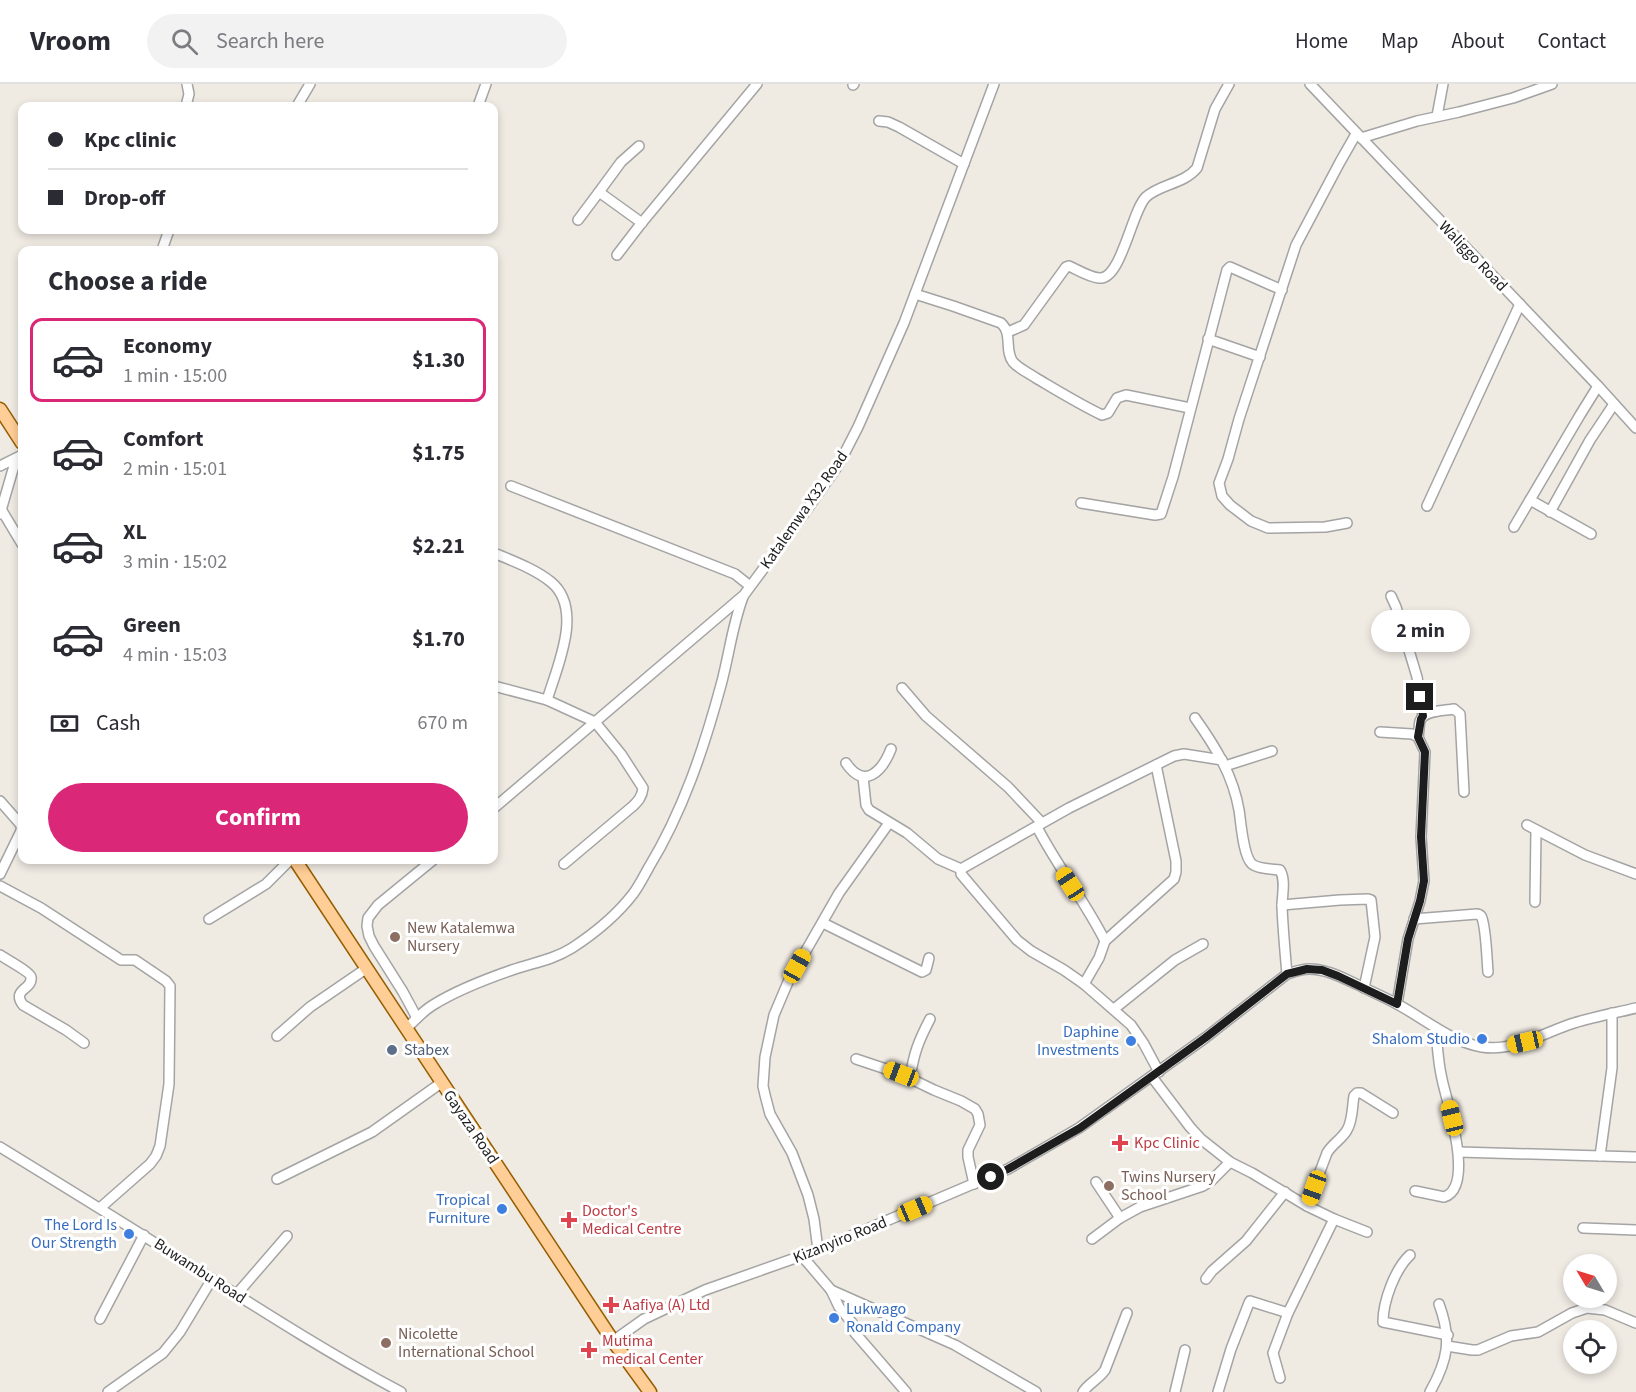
<!DOCTYPE html>
<meta charset="utf-8">
<style>
body{margin:0;font-family:"Source Sans 3",sans-serif;background:#f2f2f3;color:#2b2b33;height:100vh;display:flex;flex-direction:column;font-size:22px;white-space:nowrap}
*{box-sizing:border-box;margin:0}
p{font-size:20px;color:#7c7c81}
.icon{flex:none;width:33px;height:33px;fill:none;stroke:currentColor;stroke-width:2;stroke-linecap:round;stroke-linejoin:round}
.map{position:relative;flex:1;overflow:hidden}
.panel{position:absolute;left:18px;top:162px;width:480px;height:618px;display:flex;flex-direction:column;background:#fff;border-radius:12px;box-shadow:0 3px 9px #0003}
.panel>*{flex:none}
.banner{position:absolute;left:18px;top:18px;width:480px;height:132px;border-radius:12px;box-shadow:0 3px 9px #0003;display:grid;align-content:center;height:132px;padding:0 30px;background:#fff}
.needle{width:39px;rotate:308deg}
.fabs{position:absolute;left:1563px;top:1170px;display:grid;gap:12px}
.fabs a{display:grid;place-items:center;width:54px;height:54px;border-radius:50%;background:#fff;box-shadow:0 3px 9px #0003;font-size:30px}
.end{position:absolute;width:27px;height:27px;margin:-14px;border:8px solid #1d1d1d;background:#fff;box-shadow:0 0 0 3px #fff}
.from{border-radius:50%}
.bubble{position:absolute;height:42px;border-radius:21px;background:#fff;box-shadow:0 3px 9px #0003;font-size:20px;font-weight:700;line-height:42px;text-align:center}
.car{position:absolute;width:18px;height:36px;margin:-18px -9px;border-radius:8px;box-shadow:0 0 4px 2px #0007;background:linear-gradient(#f5c518 24%,#345 0 40%,#f5c518 0 76%,#345 0 86%,#f5c518 0)}
.banner b{display:flex;align-items:center;gap:21px;height:57px;font-size:22px}
.banner b+b{border-top:2px solid #e1e1e2}
.banner i{width:15px;height:15px;background:#2b2b33}
ul{padding:0;list-style:none}
li{display:flex;align-items:center;gap:18px;height:84px;margin:0 12px 9px;padding:0 18px;border:3px solid transparent;border-radius:12px}
li div{flex:1}
li b{display:block;font-size:22px}
li em{font-style:normal;font-weight:700}
li.selected{border-color:#db2777}
li>.icon{width:54px;height:54px;stroke-width:1.5}
h2{padding:0 30px;font-size:27px;line-height:72px}
.pay{display:flex;align-items:center;gap:15px;height:66px;padding:0 30px;font-size:22px}
.pay p{margin-inline-start:auto}
.button{display:flex;gap:12px;margin-top:auto;padding:12px 30px}
.button a{flex:1;height:69px;border-radius:36px;background:#db2777;color:#fff;font-size:24px;font-weight:700;line-height:69px;text-align:center}
header{display:flex;align-items:center;gap:36px;box-sizing:border-box;height:84px;padding:0 30px;background:#fff;border-bottom:2px solid #e1e1e2}
header strong{font-size:28px}
nav{display:flex;gap:33px;margin-inline-start:auto;font-size:21px}
.search{width:420px;height:54px;background:#f2f2f3;display:flex;align-items:center;gap:15px;box-sizing:border-box;padding:0 21px;border-radius:33px;color:#7c7c81;font-size:22px}
.map>svg:first-child{display:block}
.lines{fill:none;stroke-linecap:round;stroke-linejoin:round}
.minor-casing{stroke:#a4a4a4;stroke-width:12}
.major-casing{stroke:#955e00;stroke-width:15}
.minor{stroke:#fff;stroke-width:9}
.major{stroke:#ffcd96;stroke-width:12}
.route{stroke:#1d1d1d;stroke-width:8}
.education-dot{fill:#8d6e63;stroke:#fff;stroke-width:2}
.shop-dot{fill:#3f7fe0;stroke:#fff;stroke-width:2}
.service-dot{fill:#5c6f8a;stroke:#fff;stroke-width:2}
.health-dot{fill:#e0444e;stroke:#fff;stroke-width:2}
.labels{text-anchor:middle;dominant-baseline:central;stroke-width:6;stroke-linejoin:round;paint-order:stroke}
.street-label{font-size:16px;fill:#1d1d1d;stroke:#fff}
.education-label{font-size:16px;fill:#785e54;stroke:#fff;text-anchor:start}
.shop-label{font-size:16px;fill:#366cbe;stroke:#fff;text-anchor:end}
.service-label{font-size:16px;fill:#4e5e75;stroke:#fff;text-anchor:start}
.health-label{font-size:16px;fill:#be3a42;stroke:#fff;text-anchor:start}
</style>
<header>
<strong>Vroom</strong>
<div class="search"><svg class="icon" aria-label="search" viewBox="0 0 24 24"><circle cx="10" cy="10" r="6"/><path d="M15 15l6 6"/></svg>Search here</div>
<nav><a>Home</a><a>Map</a><a>About</a><a>Contact</a></nav>
</header>
<div class="map">
<svg width="1636" height="1308" viewBox="0 0 1636 1308">
<rect width="100%" height="100%" fill="#efeae2"/>
<g class="lines">
<g class="minor-casing">
<g id="minor">
<polyline points="1310,0 1598,302 1636,344"/>
<polyline points="853,1 854,0"/>
<polyline points="186,22 189,10 187,0"/>
<polyline points="297,22 310,0"/>
<polyline points="478,22 486,0"/>
<polyline points="1437,32 1443,0"/>
<polyline points="879,37 888,38 899,43 964,80"/>
<polyline points="1361,54 1417,37 1459,28 1513,14 1552,0"/>
<polyline points="639,62 621,78 599,108 642,139"/>
<polyline points="578,136 599,108"/>
<polyline points="162,166 169,146"/>
<polyline points="617,171 640,141 757,0"/>
<path d="M915 210 953 222 1001 239C1013 250 1004 266 1013 278 1019 285 1029 289 1036 294 1058 307 1079 320 1102 331L1108 329 1117 314 1126 311 1190 324"/>
<path d="M1008 248 1024 241 1066 183 1069 182C1078 186 1089 193 1099 194 1121 197 1132 126 1146 113 1160 100 1184 100 1197 84L1215 25 1229 0"/>
<polyline points="1208,255 1260,273"/>
<polyline points="0,382 22,371"/>
<polyline points="511,402 735,490 750,502"/>
<polyline points="1530,416 1591,450"/>
<polyline points="1081,419 1155,431 1161,430 1173,393 1227,186 1230,183 1282,206"/>
<polyline points="1427,422 1520,220"/>
<polyline points="1,425 22,460"/>
<polyline points="1550,428 1590,356 1614,320"/>
<polyline points="0,430 16,375"/>
<polyline points="1347,439 1325,443 1268,444 1251,437 1230,421 1222,412 1219,399 1228,375 1239,335 1296,161 1340,78 1356,50"/>
<polyline points="1514,443 1580,331 1598,302"/>
<path d="M494 469C513 477 535 485 551 498 584 525 557 583 547 616"/>
<polyline points="1391,512 1396,523 1417,593 1423,632"/>
<path d="M494 602 547 616 595 638 621 670 643 704C642 713 638 717 633 722L564 780"/>
<polyline points="902,604 926,632 1008,703 1042,739"/>
<path d="M1195 634C1215 662 1233 691 1239 726 1241 738 1243 772 1252 780 1258 785 1272 785 1280 786 1286 796 1282 811 1282 823 1283 845 1285 868 1287 890"/>
<polyline points="1380,648 1412,650 1418,653 1425,668 1421,753 1424,797 1420,817 1408,855 1397,920"/>
<path d="M1418 653C1419 648 1419 641 1420 637 1424 626 1444 627 1454 625L1460 630 1464 708"/>
<path d="M846 679C864 706 882 688 891 665"/>
<polyline points="1225,682 1272,667"/>
<polyline points="863,693 866,721 869,726 907,749 938,775 961,785"/>
<polyline points="0,717 22,742"/>
<polyline points="494,724 744,511 803,431 839,380 858,343 904,239 994,0"/>
<polyline points="1527,741 1585,771 1636,790"/>
<path d="M1037 743C1057 782 1085 817 1105 857"/>
<polyline points="961,785 961,790 1017,856 1031,867 1064,886 1084,900 1131,941 1144,960 1159,988"/>
<polyline points="961,785 1069,724 1174,672 1184,670 1222,676"/>
<polyline points="0,790 21,747 22,736"/>
<polyline points="0,802 41,824 121,876 135,876 166,897 170,902 169,1000 160,1062 156,1072 150,1080 100,1124"/>
<polyline points="1535,818 1536,746"/>
<polyline points="1282,821 1340,816 1368,815 1371,816 1375,853 1364,904"/>
<polyline points="209,835 266,800 290,776"/>
<path d="M1414 835 1477 830C1478 830 1480 831 1481 832 1486 840 1487 877 1488 888"/>
<polyline points="823,839 922,888 926,886 929,874"/>
<path d="M0 871C6 875 30 888 31 893 33 906 11 905 23 921L66 946 84 959"/>
<polyline points="1084,900 1099,874 1105,857 1174,795 1176,788 1176,777 1156,681"/>
<polyline points="1114,925 1175,876 1203,860"/>
<polyline points="417,934 403,908 374,862 369,852 367,842 368,834 378,821 433,776"/>
<path d="M406 945C414 937 423 927 433 921 457 906 486 895 512 886 532 879 553 876 572 864 595 849 616 832 633 810 639 802 644 792 649 783 683 727 704 664 721 601 729 572 732 542 743 513"/>
<polyline points="277,952 310,923 367,884"/>
<polyline points="856,975 901,990 934,1006 961,1017 975,1025 978,1030 980,1041 968,1066 968,1073 974,1100"/>
<polyline points="1152,993 1190,1043 1201,1055 1230,1078 1252,1089 1307,1122 1334,1135 1367,1148"/>
<path d="M910 994C914 969 918 958 930 935"/>
<path d="M0 1063C57 1098 114 1133 171 1169 247 1217 322 1266 401 1308"/>
<polyline points="1459,1068 1636,1073"/>
<polyline points="1600,1072 1612,984 1612,929"/>
<polyline points="277,1095 372,1048 441,999"/>
<polyline points="1096,1098 1120,1134"/>
<path d="M1415 1107 1444 1113C1476 1103 1446 1016 1442 995 1438 978 1437 961 1436 944"/>
<path d="M1307 1122 1327 1069C1332 1060 1342 1055 1347 1046 1353 1036 1352 1023 1354 1012L1357 1009H1361L1393 1029"/>
<polyline points="1583,1144 1636,1146"/>
<polyline points="1092,1155 1120,1134 1140,1123 1203,1102 1211,1097 1230,1078"/>
<polyline points="818,1166 814,1135 808,1111 792,1069 770,1030 765,1011 763,1002 765,973 774,931 788,898 839,809 889,739"/>
<path d="M1410 1171C1395 1185 1383 1217 1383 1238L1448 1251"/>
<polyline points="802,1172 831,1206 955,1261 1036,1308"/>
<polyline points="1206,1195 1212,1187 1246,1157 1285,1108"/>
<polyline points="831,1206 839,1223 853,1240 855,1249 906,1308"/>
<polyline points="236,1211 287,1152"/>
<polyline points="100,1235 144,1151"/>
<path d="M613 1257 644 1235 705 1206 818 1166 1008 1085 1079 1044 1205 954 1287 890C1294 888 1301 885 1309 885 1326 885 1341 893 1356 900 1370 907 1384 913 1397 920 1425 935 1451 958 1482 963 1514 968 1545 948 1574 939 1594 933 1615 929 1636 924"/>
<polyline points="1447,1262 1472,1266 1478,1266 1511,1252 1538,1248 1572,1229 1587,1224 1605,1226 1636,1239"/>
<polyline points="1280,1294 1273,1269 1288,1229 1334,1135"/>
<polyline points="108,1308 163,1269 180,1248 212,1195"/>
<path d="M1083 1308C1089 1299 1099 1295 1105 1286L1127 1229"/>
<polyline points="1175,1308 1185,1266"/>
<polyline points="1218,1308 1231,1265 1249,1219 1250,1217 1288,1229"/>
<path d="M1430 1308C1448 1276 1452 1255 1439 1220"/>
</g>
</g>
<g class="major-casing">
<g id="major">
<polyline points="0,325 22,359"/>
<polyline points="295,776 613,1257 650,1308"/>
</g>
</g>
<use href="#minor" class="minor"/>
<use href="#major" class="major"/>
</g>
<g class="lines">
<polyline class="route" points="991,1093 1008,1085 1080,1044 1205,954 1287,890 1307,885 1322,886 1338,892 1397,920 1408,855 1420,817 1424,797 1421,753 1425,668 1418,653 1421,635 1423,632 1420,613"/>
</g>
<g class="education-dot">
<circle cx="395" cy="853" r="6"/>
<circle cx="1109" cy="1102" r="6"/>
<circle cx="386" cy="1259" r="6"/>
</g>
<g class="shop-dot">
<circle cx="1482" cy="955" r="6"/>
<circle cx="1131" cy="957" r="6"/>
<circle cx="502" cy="1125" r="6"/>
<circle cx="129" cy="1150" r="6"/>
<circle cx="834" cy="1234" r="6"/>
</g>
<circle class="service-dot" cx="392" cy="966" r="6"/>
<g class="health-dot">
<path d="M1117 1050h6v6h6v6h-6v6h-6v-6h-6v-6h6z"/>
<path d="M566 1127h6v6h6v6h-6v6h-6v-6h-6v-6h6z"/>
<path d="M608 1212h6v6h6v6h-6v6h-6v-6h-6v-6h6z"/>
<path d="M586 1257h6v6h6v6h-6v6h-6v-6h-6v-6h6z"/>
</g>
<g class="labels">
<g class="street-label">
<text transform="translate(1473 172) rotate(46)">Waliggo Road</text>
<text transform="translate(804 426) rotate(-55)">Katalemwa X32 Road</text>
<text transform="translate(471 1043) rotate(56)">Gayaza Road</text>
<text transform="translate(840 1156) rotate(-22)">Kizanyiro Road</text>
<text transform="translate(200 1187) rotate(33)">Buwambu Road</text>
</g>
<g class="education-label">
<text x="407" y="844">New Katalemwa<tspan x="407" dy="18">Nursery</tspan></text>
<text x="1121" y="1093">Twins Nursery<tspan x="1121" dy="18">School</tspan></text>
<text x="398" y="1250">Nicolette<tspan x="398" dy="18">International School</tspan></text>
</g>
<g class="shop-label">
<text x="1119" y="948">Daphine<tspan x="1119" dy="18">Investments</tspan></text>
<text x="1470" y="955">Shalom Studio</text>
<text x="490" y="1116">Tropical<tspan x="490" dy="18">Furniture</tspan></text>
<text x="117" y="1141">The Lord Is<tspan x="117" dy="18">Our Strength</tspan></text>
<text x="846" y="1225" text-anchor="start">Lukwago<tspan x="846" dy="18">Ronald Company</tspan></text>
</g>
<g class="service-label">
<text x="404" y="966">Stabex</text>
</g>
<g class="health-label">
<text x="1134" y="1059">Kpc Clinic</text>
<text x="582" y="1127">Doctor's<tspan x="582" dy="18">Medical Centre</tspan></text>
<text x="623" y="1221">Aafiya (A) Ltd</text>
<text x="602" y="1257">Mutima<tspan x="602" dy="18">medical Center</tspan></text>
</g>
</g>
</svg>
<div class="fabs">
<a><svg class="needle" viewBox="-14 -14 28 28"><path d="M0-13l5 13h-10z" fill="#e53935"/><path d="M0 13l5-13h-10z" fill="#7c7c81"/></svg></a>
<a><svg class="icon" aria-label="locate" viewBox="0 0 24 24"><circle cx="12" cy="12" r="6"/><path d="M12 2v4M12 18v4M2 12h4M18 12h4"/></svg></a>
</div>
<i class="end from" style="left:991px;top:1093px"></i>
<i class="end" style="left:1420px;top:613px"></i>
<div class="bubble" style="left:1371px;top:526px;width:99px">2 min</div>
<i class="car" style="left:1070px;top:800px;rotate:327deg"></i>
<i class="car" style="left:797px;top:882px;rotate:29deg"></i>
<i class="car" style="left:1525px;top:958px;rotate:257deg"></i>
<i class="car" style="left:901px;top:990px;rotate:291deg"></i>
<i class="car" style="left:1452px;top:1034px;rotate:346deg"></i>
<i class="car" style="left:1314px;top:1104px;rotate:200deg"></i>
<i class="car" style="left:915px;top:1125px;rotate:67deg"></i>
<div class="banner">
<b><i class="from"></i>Kpc clinic</b>
<b><i></i>Drop-off</b>
</div>
<section class="panel">
<h2>Choose a ride</h2>
<ul>
<li class="selected"><svg class="icon" aria-label="car" viewBox="0 0 24 24"><path d="M5 17H2v-5l4-1 3-4h7l3 4 3 1v5h-3M9 17h6M6 11h13"/><circle cx="7" cy="17" r="2"/><circle cx="17" cy="17" r="2"/></svg><div><b>Economy</b><p>1 min · 15:00</p></div><em>$1.30</em></li>
<li><svg class="icon" aria-label="car" viewBox="0 0 24 24"><path d="M5 17H2v-5l4-1 3-4h7l3 4 3 1v5h-3M9 17h6M6 11h13"/><circle cx="7" cy="17" r="2"/><circle cx="17" cy="17" r="2"/></svg><div><b>Comfort</b><p>2 min · 15:01</p></div><em>$1.75</em></li>
<li><svg class="icon" aria-label="car" viewBox="0 0 24 24"><path d="M5 17H2v-5l4-1 3-4h7l3 4 3 1v5h-3M9 17h6M6 11h13"/><circle cx="7" cy="17" r="2"/><circle cx="17" cy="17" r="2"/></svg><div><b>XL</b><p>3 min · 15:02</p></div><em>$2.21</em></li>
<li><svg class="icon" aria-label="car" viewBox="0 0 24 24"><path d="M5 17H2v-5l4-1 3-4h7l3 4 3 1v5h-3M9 17h6M6 11h13"/><circle cx="7" cy="17" r="2"/><circle cx="17" cy="17" r="2"/></svg><div><b>Green</b><p>4 min · 15:03</p></div><em>$1.70</em></li>
</ul>
<div class="pay"><svg class="icon" aria-label="cash" viewBox="0 0 24 24"><path d="M3 7h18v10H3z"/><circle cx="12" cy="12" r="2"/></svg>Cash<p>670 m</p></div>
<div class="button"><a>Confirm</a></div>
</section>
</div>
